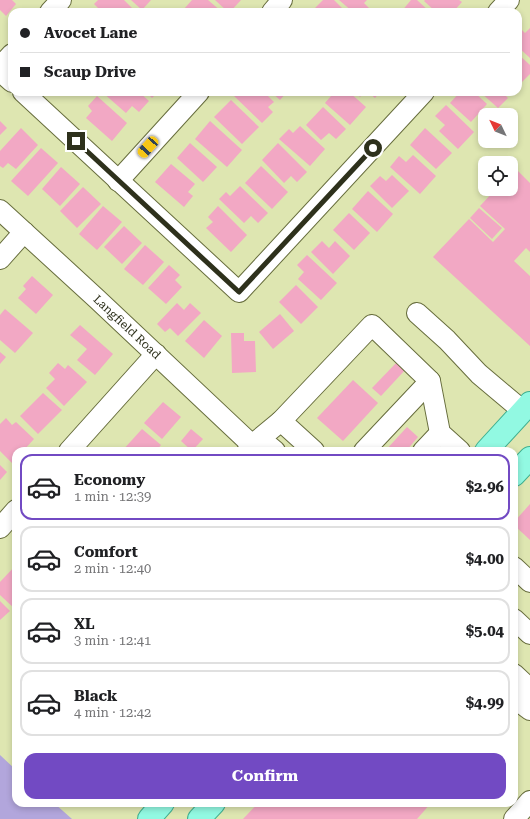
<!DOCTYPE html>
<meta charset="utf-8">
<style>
body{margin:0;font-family:"Roboto Serif",serif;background:#f2f2f2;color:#202124;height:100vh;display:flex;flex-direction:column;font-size:15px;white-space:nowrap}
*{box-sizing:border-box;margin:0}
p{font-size:13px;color:#757577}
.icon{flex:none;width:22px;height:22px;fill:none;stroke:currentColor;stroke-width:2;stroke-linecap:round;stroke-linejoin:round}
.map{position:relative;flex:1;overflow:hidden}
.details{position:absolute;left:12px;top:447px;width:506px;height:360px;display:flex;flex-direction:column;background:#fff;border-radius:12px;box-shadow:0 2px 6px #0003}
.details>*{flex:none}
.hud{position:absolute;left:8px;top:8px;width:514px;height:88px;border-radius:12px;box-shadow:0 2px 6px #0003;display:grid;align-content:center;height:88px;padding:0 12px;background:#fff}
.needle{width:26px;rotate:313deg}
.fabs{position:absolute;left:478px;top:108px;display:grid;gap:8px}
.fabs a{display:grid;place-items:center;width:40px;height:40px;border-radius:8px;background:#fff;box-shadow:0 2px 6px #0003;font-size:20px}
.end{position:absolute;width:18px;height:18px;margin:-9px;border:5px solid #2e311c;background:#fff;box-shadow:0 0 0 2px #fff}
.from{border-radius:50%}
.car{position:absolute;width:12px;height:24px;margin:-12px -6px;border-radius:5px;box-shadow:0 0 3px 1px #0007;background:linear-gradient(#f5c518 24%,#345 0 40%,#f5c518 0 76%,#345 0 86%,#f5c518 0)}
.hud b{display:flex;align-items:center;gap:14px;height:38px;font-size:15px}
.hud b+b{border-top:1px solid #e0e0e0}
.hud i{width:10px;height:10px;background:#202124}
ul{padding:7px 0 0;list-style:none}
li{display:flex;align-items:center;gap:12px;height:66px;margin:0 8px 6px;padding:0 4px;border:2px solid #e0e0e0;border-radius:12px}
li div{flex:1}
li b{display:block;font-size:15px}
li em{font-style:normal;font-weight:700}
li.selected{border-color:#724ac3}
li>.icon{width:36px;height:36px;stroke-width:1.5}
.cta{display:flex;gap:8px;margin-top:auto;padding:8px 12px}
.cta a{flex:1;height:46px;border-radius:12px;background:#724ac3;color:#fff;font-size:16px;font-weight:700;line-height:46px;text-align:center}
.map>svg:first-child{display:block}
.green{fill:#b2a6dc}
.building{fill:#f2a8c4}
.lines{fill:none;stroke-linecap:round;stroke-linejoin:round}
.minor-casing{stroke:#676d3d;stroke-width:22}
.major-casing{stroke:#40b090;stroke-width:24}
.minor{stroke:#fff;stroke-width:20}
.major{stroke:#92f9e2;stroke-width:22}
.route{stroke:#2e311c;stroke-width:5}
.labels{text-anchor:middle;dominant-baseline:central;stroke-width:3;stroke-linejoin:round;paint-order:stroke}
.street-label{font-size:12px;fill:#2e311c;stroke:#fff}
</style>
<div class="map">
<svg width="530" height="819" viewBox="0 0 530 819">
<rect width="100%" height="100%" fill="#dee6b1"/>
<polygon class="green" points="0,755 16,770 16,803 54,803 72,819 0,819"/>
<g class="building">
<polygon points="0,0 12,0 16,4 6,16 0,10"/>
<polygon points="98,0 124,0 134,10 133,12 102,12 94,4"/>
<polygon points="131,0 151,0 142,10"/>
<polygon points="192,0 208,0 222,12 188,12 184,9"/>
<polygon points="215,0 241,0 230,12 228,12"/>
<polygon points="323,0 334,0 346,12 311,12"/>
<polygon points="339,0 367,0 364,3 369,8 365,12 353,12"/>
<polygon points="411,0 417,0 430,12 401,12"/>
<polygon points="425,0 459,0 462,2 453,12 436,12 424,1"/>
<polygon points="518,26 525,33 530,28 530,58 518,47"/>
<polygon points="518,54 530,65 530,74 518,86"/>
<polygon points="102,92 139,92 149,101 139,112 132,106 126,113"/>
<polygon points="146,92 158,92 152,98"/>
<polygon points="236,92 264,92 274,102 268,107 273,112 262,123 233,95"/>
<polygon points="271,92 287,92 280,100"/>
<polygon points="326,92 349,92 366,107 350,125 325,103 331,96"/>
<polygon points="355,92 365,92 360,97"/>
<polygon points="368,92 380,92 375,98"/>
<polygon points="460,92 474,92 487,104 471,122 450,103"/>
<polygon points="480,92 504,92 503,93 508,98 498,108"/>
<polygon points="97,96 127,123 112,141 86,118 92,111 88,106"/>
<polygon points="231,100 259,127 242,144 214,117"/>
<polygon points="446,105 474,132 458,149 439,131 445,125 435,116"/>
<polygon points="323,107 346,129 336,139 329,133 321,140 306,125"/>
<polygon points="0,121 7,128 0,135"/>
<polygon points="210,121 242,150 227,167 195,139"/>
<polygon points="300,126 325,149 310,166 279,139 289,129 293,133"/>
<polygon points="21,128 38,145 16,169 8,163 3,168 0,166 0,151"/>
<polygon points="425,128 452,153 436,169 410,145"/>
<polygon points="190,143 217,167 203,182 177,158"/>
<polygon points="278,143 307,172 297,182 291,176 284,183 262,160"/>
<polygon points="41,148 58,163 28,196 11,181"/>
<polygon points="413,155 436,176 420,194 390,167 399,156 406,162"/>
<polygon points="171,164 195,184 188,192 193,196 184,207 155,182"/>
<polygon points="261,166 288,192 272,209 245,183"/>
<polygon points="61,167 80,184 60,206 42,189"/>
<polygon points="515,168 530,183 530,252 526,248 514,261 530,276 530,346 433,257 469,219 493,242 505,229 480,206 496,189 511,189 511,172"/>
<polygon points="392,175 409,191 392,208 370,186 380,176 386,181"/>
<polygon points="240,186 268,213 258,223 251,216 244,223 219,199 226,192 230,196"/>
<polygon points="83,187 101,204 77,228 60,211"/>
<polygon points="368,191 393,214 377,232 352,209"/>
<polygon points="103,206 122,222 97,250 79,234"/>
<polygon points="218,206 247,235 231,252 206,228 213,222 208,217"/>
<polygon points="479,208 502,228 492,239 470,218"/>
<polygon points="349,213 370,233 354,250 333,230"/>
<polygon points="124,226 142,243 122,264 104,247"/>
<polygon points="322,241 329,248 335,241 350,256 333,274 311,252"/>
<polygon points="145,245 164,262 143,285 124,269"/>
<polygon points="307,255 337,283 321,300 298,279 304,272 297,265"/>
<polygon points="169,265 180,275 175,280 182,287 166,304 148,288"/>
<polygon points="32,276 53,295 36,314 18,298 26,289 23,286"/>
<polygon points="296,285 318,307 301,324 279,302"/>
<polygon points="177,303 184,310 190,303 201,313 178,336 170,328 165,332 157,324"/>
<polygon points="5,309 33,333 15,353 0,340 0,315"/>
<polygon points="280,314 294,331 273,349 259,332"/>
<polygon points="204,320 222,336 204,358 185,341"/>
<polygon points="80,325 113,354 95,375 77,360 87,349 70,335"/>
<polygon points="231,333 244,333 244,341 255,341 256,372 232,373"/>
<polygon points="0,352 6,357 0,364"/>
<polygon points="398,361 406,369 381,396 372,388"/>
<polygon points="58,363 65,369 68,365 87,382 64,406 46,388 55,379 49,373"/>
<polygon points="353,380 378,403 343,441 317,418"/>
<polygon points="43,393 62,410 38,434 20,416"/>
<polygon points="163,402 181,417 162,439 144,423"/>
<polygon points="6,418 12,425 16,422 34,439 23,451 16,451 16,459 12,463 0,451 0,424"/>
<polygon points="407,427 418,437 406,451 385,451"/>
<polygon points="142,429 161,445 156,451 122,451"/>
<polygon points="191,429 203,439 192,451 181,441"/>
<polygon points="0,465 7,472 0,480"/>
<polygon points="530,504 530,540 514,525 514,522"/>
<polygon points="16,565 16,608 15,609 0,595 0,582"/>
<polygon points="0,601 10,611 0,620"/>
<polygon points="258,803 431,803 417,819 243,819"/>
</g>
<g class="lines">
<g class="minor-casing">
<g id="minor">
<polyline points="50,12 61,0"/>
<polyline points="272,12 282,0"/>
<polyline points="498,12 509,0"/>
<polyline points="0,67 12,54"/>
<polyline points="0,71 12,82"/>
<polyline points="23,92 239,292 424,92"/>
<polyline points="118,181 199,92"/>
<polyline points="0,210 97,299 252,445 269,446 275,451"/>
<polyline points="0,259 24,232"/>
<polyline points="417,313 447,340 479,374 523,411"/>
<polyline points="281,421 314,451"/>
<polyline points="248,449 252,445 281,421 372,325 430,381 440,433 460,451"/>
<polyline points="69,451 156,354"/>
<polyline points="364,451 430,381"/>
<polyline points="423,451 440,433"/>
<polyline points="0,528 16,510"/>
<polyline points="514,567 530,582"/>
<polyline points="514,619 530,634"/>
<polyline points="514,674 530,689"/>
<polyline points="514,698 530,710"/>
<polyline points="514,819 530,801"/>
</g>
</g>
<g class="major-casing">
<g id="major">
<polyline points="486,451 530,403"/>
<polyline points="514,475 530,458"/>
<polyline points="149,819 163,803"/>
<polyline points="199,819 214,803"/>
</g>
</g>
<use href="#minor" class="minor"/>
<use href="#major" class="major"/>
</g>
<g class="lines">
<polyline class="route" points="76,141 239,292 373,148"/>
</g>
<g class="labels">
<g class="street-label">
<text transform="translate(127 327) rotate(43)">Langfield Road</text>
</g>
</g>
</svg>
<div class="fabs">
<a><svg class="needle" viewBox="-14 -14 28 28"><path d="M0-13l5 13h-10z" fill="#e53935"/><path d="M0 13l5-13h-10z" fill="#757577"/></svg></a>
<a><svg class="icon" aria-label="locate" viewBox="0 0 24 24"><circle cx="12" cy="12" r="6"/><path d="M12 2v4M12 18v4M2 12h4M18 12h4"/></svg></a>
</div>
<i class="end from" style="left:373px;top:148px"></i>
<i class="end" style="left:76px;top:141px"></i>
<i class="car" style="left:148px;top:147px;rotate:222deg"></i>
<div class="hud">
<b><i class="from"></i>Avocet Lane</b>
<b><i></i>Scaup Drive</b>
</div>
<section class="details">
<ul>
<li class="selected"><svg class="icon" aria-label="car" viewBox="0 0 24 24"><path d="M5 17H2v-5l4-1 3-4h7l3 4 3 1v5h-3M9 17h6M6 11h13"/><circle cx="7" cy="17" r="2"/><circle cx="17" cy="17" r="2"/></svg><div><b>Economy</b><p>1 min · 12:39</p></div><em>$2.96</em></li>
<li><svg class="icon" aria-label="car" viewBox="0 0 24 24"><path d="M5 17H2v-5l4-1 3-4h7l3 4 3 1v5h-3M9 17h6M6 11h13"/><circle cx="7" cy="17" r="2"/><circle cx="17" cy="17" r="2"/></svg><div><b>Comfort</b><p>2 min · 12:40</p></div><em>$4.00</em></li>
<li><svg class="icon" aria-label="car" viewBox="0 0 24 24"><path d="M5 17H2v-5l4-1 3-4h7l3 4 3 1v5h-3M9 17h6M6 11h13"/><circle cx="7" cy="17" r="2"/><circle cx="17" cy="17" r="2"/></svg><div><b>XL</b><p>3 min · 12:41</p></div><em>$5.04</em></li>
<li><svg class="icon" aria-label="car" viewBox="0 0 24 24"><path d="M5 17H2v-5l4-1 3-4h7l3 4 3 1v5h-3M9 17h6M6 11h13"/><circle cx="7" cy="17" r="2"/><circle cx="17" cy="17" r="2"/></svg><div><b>Black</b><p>4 min · 12:42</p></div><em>$4.99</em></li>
</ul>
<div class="cta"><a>Confirm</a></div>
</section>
</div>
